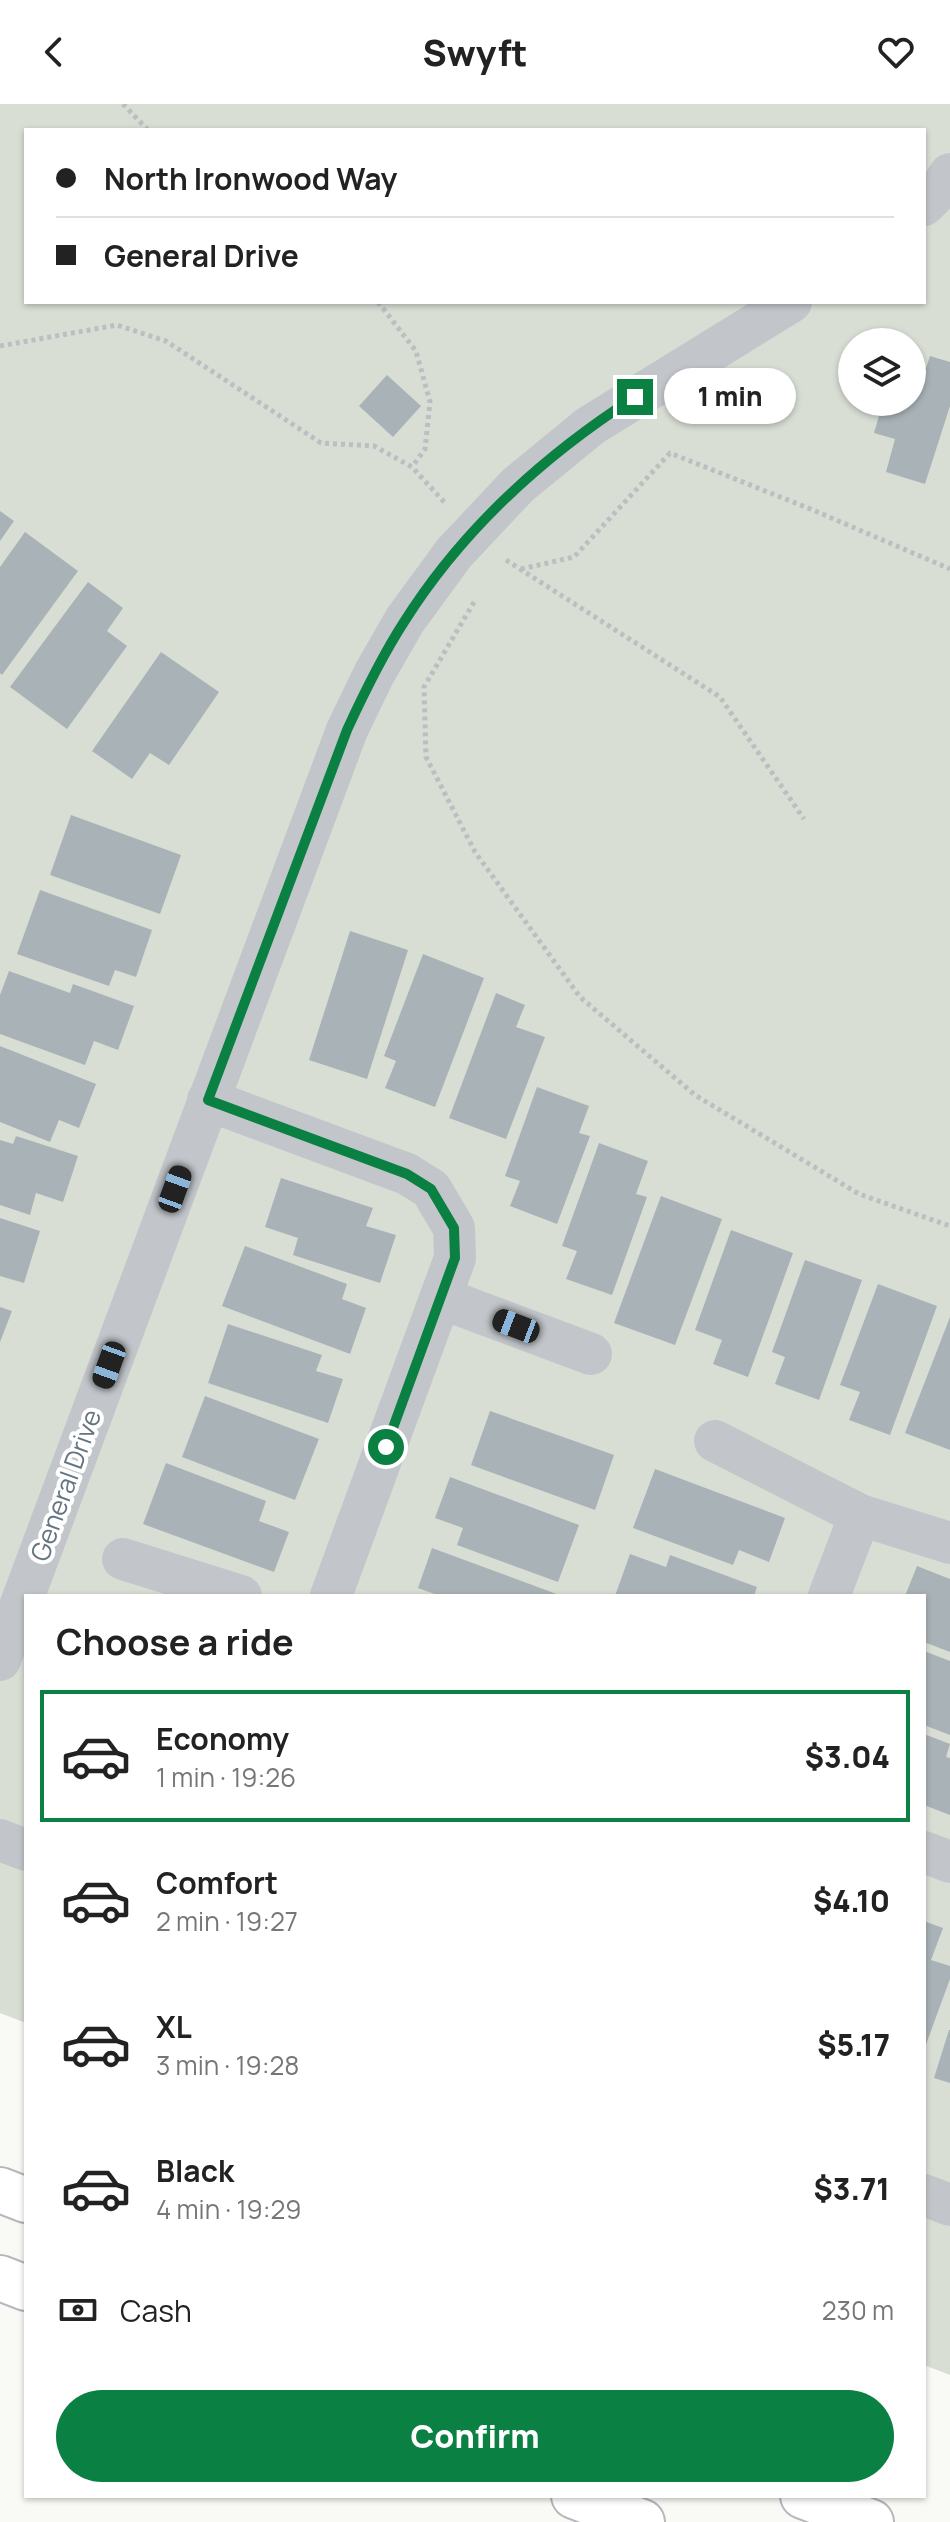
<!DOCTYPE html>
<meta charset="utf-8">
<style>
body{margin:0;font-family:Manrope,sans-serif;background:#f2f2f2;color:#222;height:100vh;display:flex;flex-direction:column;font-size:30px;white-space:nowrap}
*{box-sizing:border-box;margin:0}
p{font-size:26px;color:#767676}
.icon{flex:none;width:44px;height:44px;fill:none;stroke:currentColor;stroke-width:2;stroke-linecap:round;stroke-linejoin:round}
.map{position:relative;flex:1;overflow:hidden}
.panel{position:absolute;left:24px;top:1490px;width:902px;height:904px;display:flex;flex-direction:column;background:#fff;border-radius:0px;box-shadow:0 2px 6px #0004}
.panel>*{flex:none}
.banner{position:absolute;left:24px;top:24px;width:902px;height:176px;border-radius:0px;box-shadow:0 2px 6px #0004;display:grid;align-content:center;height:176px;padding:0 32px;background:#fff}
.buttons{position:absolute;left:838px;top:224px;display:grid;gap:16px}
.buttons a{display:grid;place-items:center;width:88px;height:88px;border-radius:50%;background:#fff;box-shadow:0 2px 6px #0004;font-size:40px}
.end{position:absolute;width:36px;height:36px;margin:-18px;border:10px solid #0b8043;background:#fff;box-shadow:0 0 0 4px #fff}
.from{border-radius:50%}
.bubble{position:absolute;height:56px;border-radius:28px;background:#fff;box-shadow:0 2px 6px #0004;font-size:26px;font-weight:800;line-height:56px;text-align:center}
.car{position:absolute;width:24px;height:48px;margin:-24px -12px;border-radius:10px;box-shadow:0 0 6px 2px #0007;background:linear-gradient(#222 24%,#8ab4d8 0 40%,#222 0 76%,#8ab4d8 0 86%,#222 0)}
.banner b{display:flex;align-items:center;gap:28px;height:76px;font-size:30px}
.banner b+b{border-top:2px solid #e0e0e0}
.banner i{width:20px;height:20px;background:#222}
ul{padding:0;list-style:none}
li{display:flex;align-items:center;gap:24px;height:132px;margin:0 16px 12px;padding:0 16px;border:4px solid transparent;border-radius:0px}
li div{flex:1}
li b{display:block;font-size:30px}
li em{font-style:normal;font-weight:800}
li.selected{border-color:#0b8043}
li>.icon{width:72px;height:72px;stroke-width:1.5}
h2{padding:0 32px;font-size:36px;line-height:96px}
.pay{display:flex;align-items:center;gap:20px;height:88px;padding:0 32px;font-size:30px}
.pay p{margin-inline-start:auto}
.action{display:flex;gap:16px;margin-top:auto;padding:16px 32px}
.action a{flex:1;height:92px;border-radius:48px;background:#0b8043;color:#fff;font-size:32px;font-weight:800;line-height:92px;text-align:center}
header{display:flex;justify-content:space-between;align-items:center;height:104px;padding:0 32px;background:#fff;font-size:36px;font-weight:800}
.map>svg:first-child{display:block}
.green{fill:#d9ded5;fill-rule:evenodd}
.building{fill:#a9b2b7}
.lines{fill:none;stroke-linecap:round;stroke-linejoin:round}
.highway-casing{stroke:#b5b9bc;stroke-width:48}
.path{stroke:#bcbfc1;stroke-width:5;stroke-dasharray:4 4;stroke-linecap:butt}
.minor{stroke:#c2c6ca;stroke-width:42}
.highway{stroke:#fff;stroke-width:44}
.route{stroke:#0b8043;stroke-width:10}
.labels{text-anchor:middle;dominant-baseline:central;stroke-width:8;stroke-linejoin:round;paint-order:stroke}
.street-label{font-size:26px;fill:#647581;stroke:#fff}
</style>
<header><svg class="icon" aria-label="back" viewBox="0 0 24 24"><path d="M15 5l-7 7 7 7"/></svg>Swyft<svg class="icon" aria-label="heart" viewBox="0 0 24 24"><path d="M12 20l-8-8c-3-5 5-10 8-4 3-6 11-1 8 4z"/></svg></header>
<div class="map">
<svg width="950" height="2418" viewBox="0 0 950 2418">
<rect width="100%" height="100%" fill="#f9f9f6"/>
<path class="green" d="M0 0H950V2271L924 2261V1492H26V1919L0 1909ZM26 26H924V198H26ZM852 238H912V298H852Z"/>
<g class="building">
<polygon points="930,252 950,258 950,302 925,380 886,368 895,335 874,329 883,298 912,298 912,259 926,264"/>
<polygon points="387,271 421,302 393,333 359,302"/>
<polygon points="0,407 14,417 0,437"/>
<polygon points="25,428 78,467 2,571 0,569 0,463"/>
<polygon points="88,478 123,504 107,527 127,542 67,625 10,583"/>
<polygon points="161,548 219,588 169,661 150,649 132,675 92,647"/>
<polygon points="71,711 181,751 160,810 50,771"/>
<polygon points="40,786 152,826 136,873 115,866 109,882 17,850"/>
<polygon points="350,827 408,846 367,975 309,956"/>
<polygon points="423,850 484,874 435,1003 385,984 396,957 384,952"/>
<polygon points="9,867 70,889 73,880 134,902 118,946 94,937 85,961 0,930 0,891"/>
<polygon points="496,889 525,901 516,923 545,933 506,1035 449,1014"/>
<polygon points="0,942 96,980 79,1024 59,1016 50,1038 0,1018"/>
<polygon points="537,983 589,1002 579,1029 590,1032 557,1120 510,1102 520,1077 505,1072"/>
<polygon points="16,1032 78,1052 63,1098 36,1089 30,1111 0,1101 0,1036 13,1040"/>
<polygon points="599,1039 648,1057 636,1090 647,1093 612,1191 566,1175 577,1147 562,1142"/>
<polygon points="281,1074 373,1104 366,1122 396,1131 380,1179 293,1151 298,1134 265,1123"/>
<polygon points="661,1092 722,1115 675,1241 614,1219"/>
<polygon points="0,1114 40,1127 24,1179 0,1172"/>
<polygon points="731,1126 793,1149 748,1273 713,1260 722,1236 695,1226"/>
<polygon points="245,1142 347,1180 342,1195 366,1204 350,1250 222,1202"/>
<polygon points="805,1156 862,1176 819,1296 775,1280 785,1253 772,1248"/>
<polygon points="878,1180 937,1202 890,1331 849,1316 860,1288 840,1281"/>
<polygon points="0,1203 12,1207 0,1238"/>
<polygon points="950,1213 950,1346 905,1329"/>
<polygon points="228,1220 322,1251 316,1267 343,1275 328,1319 208,1279"/>
<polygon points="205,1292 319,1335 295,1396 182,1353"/>
<polygon points="490,1307 614,1351 595,1406 471,1361"/>
<polygon points="166,1359 266,1397 259,1417 289,1428 274,1468 143,1420"/>
<polygon points="655,1365 785,1414 769,1458 739,1446 733,1461 633,1424"/>
<polygon points="450,1373 579,1421 558,1478 457,1441 463,1424 435,1414"/>
<polygon points="432,1444 562,1492 440,1492 418,1484"/>
<polygon points="630,1450 666,1463 670,1451 757,1483 754,1492 615,1492"/>
<polygon points="917,1462 950,1475 950,1548 924,1538 924,1492 905,1492"/>
<polygon points="924,1547 950,1557 950,1631 924,1621"/>
<polygon points="924,1630 950,1640 946,1653 950,1654 950,1711 924,1701"/>
<polygon points="924,1817 943,1824 931,1856 950,1862 950,1875 924,1946"/>
<polygon points="949,1926 950,1926 950,1979 934,1974"/>
</g>
<g class="lines">
<g class="highway-casing">
<g id="highway">
<polyline points="0,2086 26,2096"/>
<polyline points="0,2174 26,2184"/>
<polyline points="574,2392 642,2418"/>
<polyline points="803,2392 871,2418"/>
</g>
</g>
<g class="path">
<polyline points="123,0 148,26"/>
<polyline points="378,198 416,247 430,298 425,345 412,363"/>
<polyline points="0,242 117,221 166,237 321,339 374,342 412,363 446,400"/>
<polyline points="506,456 720,593 804,715"/>
<polyline points="521,465 574,453 670,349 813,406 950,465"/>
<polyline points="474,498 424,583 426,653 475,748 580,893 695,991 859,1090 950,1122"/>
</g>
<g class="minor">
<polyline points="924,101 940,85 950,70"/>
<polyline points="208,996 407,1070 431,1085 454,1124 455,1154 331,1492"/>
<polyline points="441,1194 591,1250"/>
<polyline points="715,1337 860,1411 950,1439"/>
<polyline points="123,1455 241,1492"/>
<polyline points="829,1492 860,1411"/>
<polyline points="0,1556 347,626 374,570 405,516 454,449 518,381 590,322 791,198"/>
<polyline points="0,1736 26,1746"/>
<polyline points="924,1748 950,1758"/>
<polyline points="924,2091 950,2101"/>
</g>
<use href="#highway" class="highway"/>
</g>
<g class="lines">
<path class="route" d="M386 1343 455 1154 454 1124 431 1085 407 1070 208 996 347 626C364 589 382 552 404 518 462 426 545 351 635 293"/>
</g>
<g class="labels">
<g class="street-label">
<text transform="translate(65 1381) rotate(-70)">General Drive</text>
</g>
</g>
</svg>
<div class="buttons">
<a><svg class="icon" aria-label="layers" viewBox="0 0 24 24"><path d="M12 4l9 5-9 5-9-5zM3 14l9 5 9-5"/></svg></a>
</div>
<i class="end from" style="left:386px;top:1343px"></i>
<i class="end" style="left:635px;top:293px"></i>
<div class="bubble" style="left:664px;top:264px;width:132px">1 min</div>
<i class="car" style="left:175px;top:1085px;rotate:20deg"></i>
<i class="car" style="left:516px;top:1222px;rotate:291deg"></i>
<i class="car" style="left:109px;top:1261px;rotate:200deg"></i>
<div class="banner">
<b><i class="from"></i>North Ironwood Way</b>
<b><i></i>General Drive</b>
</div>
<section class="panel">
<h2>Choose a ride</h2>
<ul>
<li class="selected"><svg class="icon" aria-label="car" viewBox="0 0 24 24"><path d="M5 17H2v-5l4-1 3-4h7l3 4 3 1v5h-3M9 17h6M6 11h13"/><circle cx="7" cy="17" r="2"/><circle cx="17" cy="17" r="2"/></svg><div><b>Economy</b><p>1 min · 19:26</p></div><em>$3.04</em></li>
<li><svg class="icon" aria-label="car" viewBox="0 0 24 24"><path d="M5 17H2v-5l4-1 3-4h7l3 4 3 1v5h-3M9 17h6M6 11h13"/><circle cx="7" cy="17" r="2"/><circle cx="17" cy="17" r="2"/></svg><div><b>Comfort</b><p>2 min · 19:27</p></div><em>$4.10</em></li>
<li><svg class="icon" aria-label="car" viewBox="0 0 24 24"><path d="M5 17H2v-5l4-1 3-4h7l3 4 3 1v5h-3M9 17h6M6 11h13"/><circle cx="7" cy="17" r="2"/><circle cx="17" cy="17" r="2"/></svg><div><b>XL</b><p>3 min · 19:28</p></div><em>$5.17</em></li>
<li><svg class="icon" aria-label="car" viewBox="0 0 24 24"><path d="M5 17H2v-5l4-1 3-4h7l3 4 3 1v5h-3M9 17h6M6 11h13"/><circle cx="7" cy="17" r="2"/><circle cx="17" cy="17" r="2"/></svg><div><b>Black</b><p>4 min · 19:29</p></div><em>$3.71</em></li>
</ul>
<div class="pay"><svg class="icon" aria-label="cash" viewBox="0 0 24 24"><path d="M3 7h18v10H3z"/><circle cx="12" cy="12" r="2"/></svg>Cash<p>230 m</p></div>
<div class="action"><a>Confirm</a></div>
</section>
</div>
